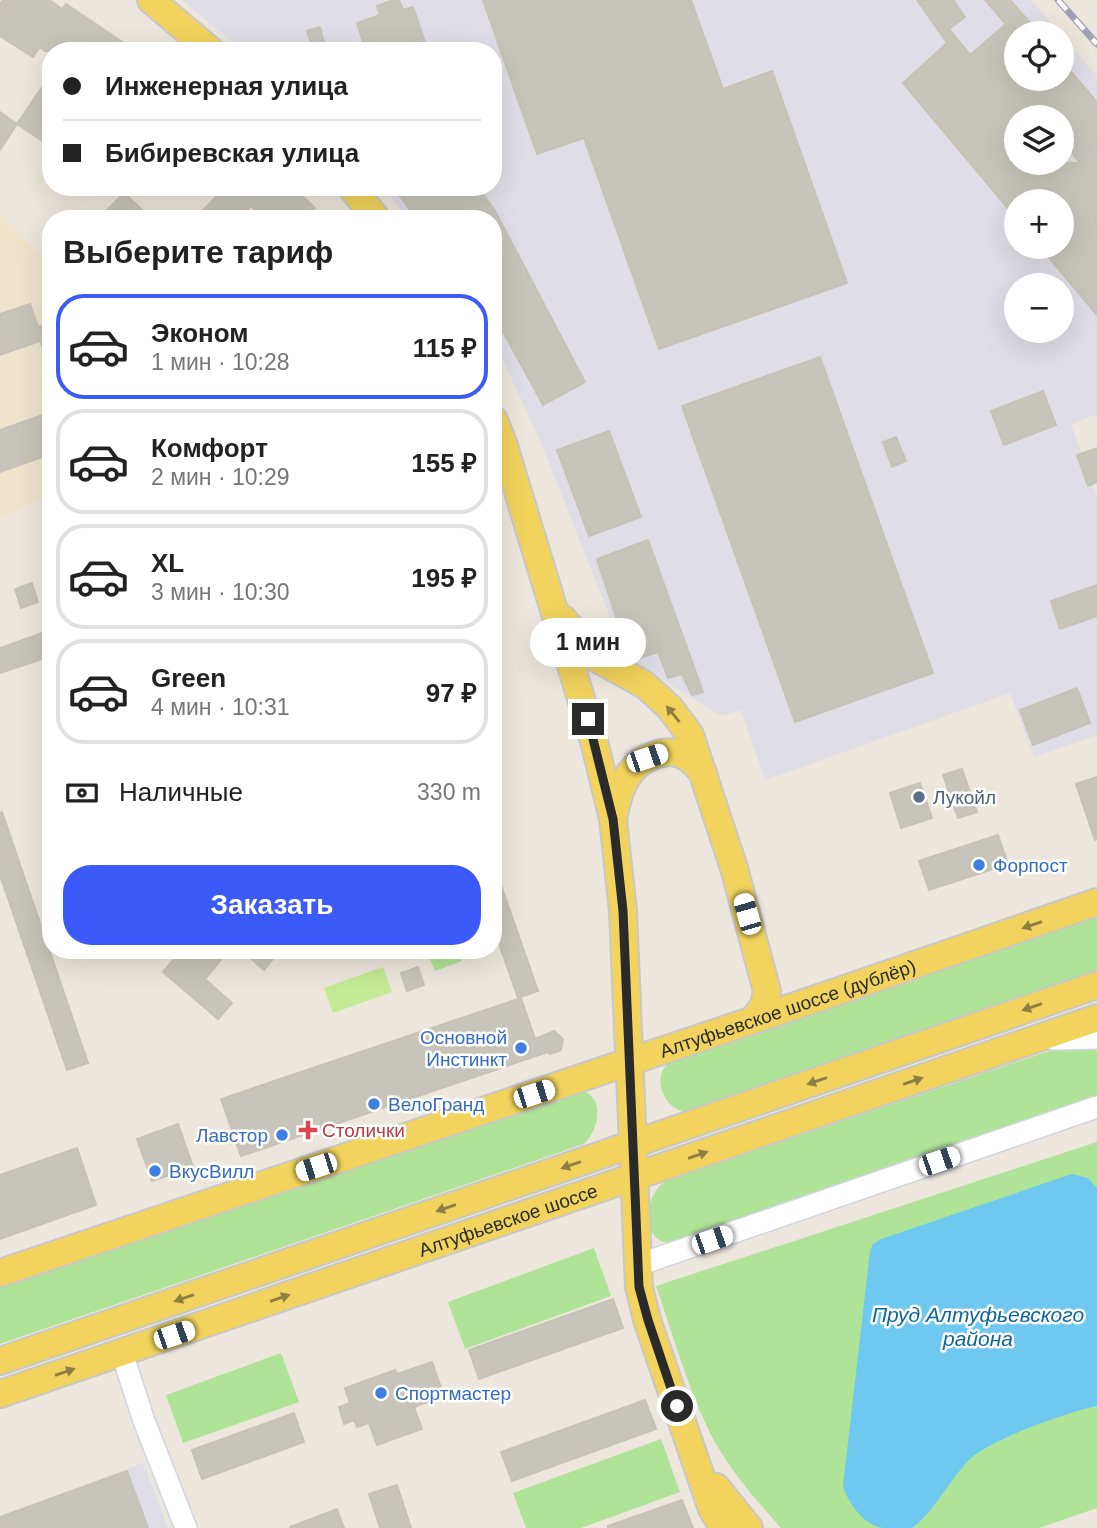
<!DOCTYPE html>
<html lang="ru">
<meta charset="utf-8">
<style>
body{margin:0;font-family:Helvetica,sans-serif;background:#f2f2f2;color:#222;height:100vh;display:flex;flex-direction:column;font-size:26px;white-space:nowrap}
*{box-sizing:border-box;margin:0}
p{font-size:23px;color:#767676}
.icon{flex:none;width:38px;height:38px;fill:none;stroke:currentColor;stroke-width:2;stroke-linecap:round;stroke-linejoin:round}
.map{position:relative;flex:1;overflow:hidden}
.sheet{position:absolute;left:42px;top:210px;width:460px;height:749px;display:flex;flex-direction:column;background:#fff;border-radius:28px;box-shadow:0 7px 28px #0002}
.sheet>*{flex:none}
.hud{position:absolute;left:42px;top:42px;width:460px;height:154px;border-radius:28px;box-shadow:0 7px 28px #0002;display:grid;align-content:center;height:154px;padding:0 21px;background:#fff}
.buttons{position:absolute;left:1004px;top:21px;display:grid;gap:14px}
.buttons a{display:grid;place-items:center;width:70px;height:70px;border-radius:50%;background:#fff;box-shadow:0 7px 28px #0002;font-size:35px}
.end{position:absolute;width:32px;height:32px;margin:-16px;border:9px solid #2a2a2a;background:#fff;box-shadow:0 0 0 4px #fff}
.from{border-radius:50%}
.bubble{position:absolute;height:49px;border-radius:24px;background:#fff;box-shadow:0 7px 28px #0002;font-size:23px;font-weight:700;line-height:49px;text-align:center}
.car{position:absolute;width:21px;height:42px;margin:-21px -10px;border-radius:9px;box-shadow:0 0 5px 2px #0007;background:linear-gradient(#fff 24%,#345 0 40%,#fff 0 76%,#345 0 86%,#fff 0)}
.hud b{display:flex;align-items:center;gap:24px;height:66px;font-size:26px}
.hud b+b{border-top:2px solid #e0e0e0}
.hud i{width:18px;height:18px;background:#222}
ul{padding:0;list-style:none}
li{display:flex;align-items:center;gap:21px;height:105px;margin:0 14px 10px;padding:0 7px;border:4px solid #e0e0e0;border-radius:28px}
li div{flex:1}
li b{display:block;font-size:26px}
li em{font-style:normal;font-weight:700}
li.selected{border-color:#3c59fa}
li>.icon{width:63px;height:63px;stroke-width:1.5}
h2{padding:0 21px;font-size:32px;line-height:84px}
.pay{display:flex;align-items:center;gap:18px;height:77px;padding:0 21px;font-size:26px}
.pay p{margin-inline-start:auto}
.cta{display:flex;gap:14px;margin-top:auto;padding:14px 21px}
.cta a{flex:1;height:80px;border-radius:28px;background:#3c59fa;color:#fff;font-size:28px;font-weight:700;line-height:80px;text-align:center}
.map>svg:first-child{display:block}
.industrial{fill:#dfdde5;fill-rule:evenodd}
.education{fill:#eee4cc}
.green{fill:#afe398}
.pitch{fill:#c3ea94}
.water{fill:#6fc8ef}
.building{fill:#c7c4bb;stroke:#c8c2b6;stroke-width:2;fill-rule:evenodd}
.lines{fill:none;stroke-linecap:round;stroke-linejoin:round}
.minor-casing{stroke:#d1d4e3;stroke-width:24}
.major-casing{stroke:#c8c8c8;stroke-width:30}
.minor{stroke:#fff;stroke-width:21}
.major{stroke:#f1d35d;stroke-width:26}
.rail-casing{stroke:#9fa1b5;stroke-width:7}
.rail{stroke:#fff;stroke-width:4.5;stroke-dasharray:13;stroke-linecap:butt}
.oneway{fill:#8e7e44}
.route{stroke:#2a2a2a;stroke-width:9}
.service-dot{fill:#5c6f8a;stroke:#fff;stroke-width:2.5}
.shop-dot{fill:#3f7fe0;stroke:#fff;stroke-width:2.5}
.health-dot{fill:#e0444e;stroke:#fff;stroke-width:2.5}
.labels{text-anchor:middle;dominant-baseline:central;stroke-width:5;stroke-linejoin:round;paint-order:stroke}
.service-label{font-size:19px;fill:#4e5e75;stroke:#fff;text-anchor:start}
.shop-label{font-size:19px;fill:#366cbe;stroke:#fff;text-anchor:start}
.street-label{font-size:19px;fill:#2a2a2a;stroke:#fff}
.health-label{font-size:19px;fill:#be3a42;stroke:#fff;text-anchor:start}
.water-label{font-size:21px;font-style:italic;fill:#0d669b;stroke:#fff}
</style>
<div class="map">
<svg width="1097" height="1528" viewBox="0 0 1097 1528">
<rect width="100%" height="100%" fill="#ece6dc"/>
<g class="industrial">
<path d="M182 0H1031L1060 33H1017V79H1062V36L1097 76V414L1071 424 1097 496V735L1034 757 1010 693 765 780 741 710 721 716 626 657 539 438 494 341V219H408L383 187H494V51H243ZM1017 117H1062V163H1017ZM1017 201H1062V247H1017ZM1017 285H1062V331H1017Z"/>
<polygon points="143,1463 168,1528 0,1528 0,1516"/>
</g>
<polygon class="education" points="0,212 51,267 51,495 0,518"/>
<g class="green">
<path d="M1097 912V972L684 1111C667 1109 655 1086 663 1070 665 1066 668 1064 670 1060Z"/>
<polygon points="426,950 458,950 462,961 435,971"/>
<path d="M1097 1043V1097L686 1241C679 1242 671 1244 664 1242 639 1234 648 1190 666 1181L1064 1046Z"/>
<path d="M582 1090C605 1098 599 1130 584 1144L0 1344V1287Z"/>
<path d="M1097 1142V1508L1039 1528H781C755 1499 728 1468 710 1433 687 1386 673 1335 656 1286Z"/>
<polygon points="594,1248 611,1296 465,1349 448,1302"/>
<polygon points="281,1353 299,1402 183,1443 166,1395"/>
<polygon points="661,1439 680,1492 581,1528 526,1528 513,1493"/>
</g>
<polygon class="pitch" points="383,967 392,992 333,1013 324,988"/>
<path class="water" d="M1072 1174 1088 1178 1097 1188V1406C1067 1412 988 1440 968 1461 949 1481 933 1513 912 1528 903 1528 893 1528 884 1528 864 1526 848 1503 843 1486L870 1251 873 1244 881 1239Z"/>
<g class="building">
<polygon points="3,0 49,0 62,9 66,4 136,51 45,51 40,47 33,57 0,36 0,4"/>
<polygon points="393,0 399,0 403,10 413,7 428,51 366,51 357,23 380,15 377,6"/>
<polygon points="483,0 691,0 723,89 772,71 847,283 659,349 584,138 537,154"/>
<path d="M917 0H953L965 17 949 29 970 55 1006 24 985 0H1010L1039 33H1017V79H1062V61L1097 102V315L1040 247H1062V201H1017V219L903 83 947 43ZM1017 117H1062V140L1080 163H1017Z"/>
<polygon points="320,27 325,46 313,50 307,31"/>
<polygon points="51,74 51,126 41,140 17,124"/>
<polygon points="0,112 17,124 0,150"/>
<polygon points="225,187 293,187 315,208 305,219 264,219 251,206 239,219 195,219"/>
<polygon points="393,187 477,187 494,209 585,382 543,405 494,315 494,219 417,219"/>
<polygon points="124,193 152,219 110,219 104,213"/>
<polygon points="30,304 38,327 51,322 51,366 40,341 0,355 0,314"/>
<polygon points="820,357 933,673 795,722 682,406"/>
<polygon points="1043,391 1056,425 1004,445 991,411"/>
<polygon points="51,412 51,454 0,472 0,430"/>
<polygon points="609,431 641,517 589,536 557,450"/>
<polygon points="896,437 906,461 892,467 883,442"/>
<polygon points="1097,448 1097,482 1088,486 1077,455"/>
<polygon points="648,540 703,692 692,695 682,674 668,678 658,652 633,660 630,659 597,559"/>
<polygon points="32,583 38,602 21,608 15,589"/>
<polygon points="1097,585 1097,616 1060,629 1051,601"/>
<polygon points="51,630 51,656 0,673 0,648"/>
<polygon points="1077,688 1090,723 1033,745 1020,710"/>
<polygon points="962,769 977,812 958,818 943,775"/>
<polygon points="1097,777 1097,839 1095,840 1076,784"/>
<polygon points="920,783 932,818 901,828 890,793"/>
<polygon points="2,812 88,1063 67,1070 0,875 0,813"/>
<polygon points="998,835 1008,864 929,890 919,861"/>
<polygon points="495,868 538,991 518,998 494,929"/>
<polygon points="192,950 229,950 205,979 232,1003 218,1019 163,972 177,956 183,961"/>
<polygon points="241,950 280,950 264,970"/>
<polygon points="418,967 424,985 407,991 401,973"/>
<polygon points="521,998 535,1039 554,1031 563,1039 561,1050 550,1054 548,1052 241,1156 221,1099"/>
<polygon points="178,1124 193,1167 152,1181 137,1139"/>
<polygon points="77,1148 96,1205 0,1239 0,1175"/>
<polygon points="613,1299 623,1328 479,1379 469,1350"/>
<polygon points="432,1362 444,1396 414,1407 422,1429 377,1445 369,1423 357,1427 354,1420 344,1424 339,1407 350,1403 345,1388 395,1370 397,1374"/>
<polygon points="645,1400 656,1429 512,1481 501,1452"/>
<polygon points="294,1413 304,1442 202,1479 192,1450"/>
<polygon points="127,1471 148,1528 0,1528 0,1517"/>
<polygon points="397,1485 411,1528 380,1528 369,1494"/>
<polygon points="682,1500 693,1528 608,1528 608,1526"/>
<polygon points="337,1509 344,1528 290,1528 290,1527"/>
</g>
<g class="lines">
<g class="minor-casing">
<g id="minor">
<polyline points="1053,1039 1097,1038"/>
<polyline points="638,1265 1097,1107"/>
<polyline points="122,1353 144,1421 186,1528"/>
</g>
</g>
<g class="major-casing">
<g id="major">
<polyline points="151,0 211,51"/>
<polyline points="351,187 377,219"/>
<polyline points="494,420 503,443 594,741 613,819 623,911 639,1287 647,1320 712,1509 723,1528"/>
<polyline points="563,619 596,658 645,685 670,708 690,735 734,868 767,991 764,1005 754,1019"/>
<path d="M614 815C619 788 628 764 655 755 664 752 674 751 682 755 691 758 697 766 703 773"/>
<path id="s1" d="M0 1273 810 1001 1097 902"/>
<polyline points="0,1361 1097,985"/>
<path id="s2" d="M0 1394 1097 1018"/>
<polyline points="716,1487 749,1528"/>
</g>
</g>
<use href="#minor" class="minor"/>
<use href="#major" class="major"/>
<g class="rail-casing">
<polyline id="rail" points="1058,0 1097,44"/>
</g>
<use href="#rail" class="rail"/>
</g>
<defs><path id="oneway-solid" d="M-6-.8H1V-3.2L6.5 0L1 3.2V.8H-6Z" transform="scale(1.75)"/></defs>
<g class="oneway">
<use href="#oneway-solid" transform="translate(673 714) rotate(-129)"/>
<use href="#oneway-solid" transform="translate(1032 925) rotate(161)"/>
<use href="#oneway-solid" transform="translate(1032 1007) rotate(161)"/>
<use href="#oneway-solid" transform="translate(817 1081) rotate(161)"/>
<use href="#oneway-solid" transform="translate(913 1081) rotate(-19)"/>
<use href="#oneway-solid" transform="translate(698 1155) rotate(-19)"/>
<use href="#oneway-solid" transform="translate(571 1165) rotate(161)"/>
<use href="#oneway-solid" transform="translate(446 1208) rotate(161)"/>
<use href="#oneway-solid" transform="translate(184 1298) rotate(161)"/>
<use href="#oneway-solid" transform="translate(280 1298) rotate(-19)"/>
<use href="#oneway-solid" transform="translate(65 1372) rotate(-19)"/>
</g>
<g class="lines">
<polyline class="route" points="588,719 613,819 623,911 639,1287 648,1320 677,1406"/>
</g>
<circle class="service-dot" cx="919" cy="797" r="7"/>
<g class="shop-dot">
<circle cx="979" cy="865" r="7"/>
<circle cx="521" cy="1048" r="7"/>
<circle cx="374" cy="1104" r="7"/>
<circle cx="282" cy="1135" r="7"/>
<circle cx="155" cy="1171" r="7"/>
<circle cx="381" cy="1393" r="7"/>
</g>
<path class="health-dot" d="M304.5 1119.5h7v7h7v7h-7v7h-7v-7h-7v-7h7z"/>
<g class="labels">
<g class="service-label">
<text x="933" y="797">Лукойл</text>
</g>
<g class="shop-label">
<text x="993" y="865">Форпост</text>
<text x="507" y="1037" text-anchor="end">Основной<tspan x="507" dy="22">Инстинкт</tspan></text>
<text x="388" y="1104">ВелоГранд</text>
<text x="268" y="1135" text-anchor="end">Лавстор</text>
<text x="169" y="1171">ВкусВилл</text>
<text x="395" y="1393">Спортмастер</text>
</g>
<g class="street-label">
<text stroke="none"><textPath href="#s1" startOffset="831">Алтуфьевское шоссе (дублёр)</textPath></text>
<text stroke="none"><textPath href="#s2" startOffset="537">Алтуфьевское шоссе</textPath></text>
</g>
<g class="health-label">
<text x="322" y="1130">Столички</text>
</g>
<g class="water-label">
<text x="978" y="1314">Пруд Алтуфьевского<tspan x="978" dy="24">района</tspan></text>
</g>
</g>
</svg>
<div class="buttons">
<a><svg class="icon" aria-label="locate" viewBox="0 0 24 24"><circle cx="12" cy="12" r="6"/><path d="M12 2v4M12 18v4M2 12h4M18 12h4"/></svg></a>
<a><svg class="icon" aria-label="layers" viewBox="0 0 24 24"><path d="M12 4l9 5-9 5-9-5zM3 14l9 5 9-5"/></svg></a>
<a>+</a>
<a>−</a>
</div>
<i class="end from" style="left:677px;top:1406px"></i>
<i class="end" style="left:588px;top:719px"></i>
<div class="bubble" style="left:530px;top:618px;width:116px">1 мин</div>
<i class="car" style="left:647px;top:758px;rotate:71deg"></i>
<i class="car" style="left:747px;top:914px;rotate:344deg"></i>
<i class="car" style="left:534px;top:1094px;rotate:72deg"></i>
<i class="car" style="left:939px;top:1161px;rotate:71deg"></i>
<i class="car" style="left:316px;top:1167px;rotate:252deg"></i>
<i class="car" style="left:712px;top:1240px;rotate:71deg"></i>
<i class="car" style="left:174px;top:1335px;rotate:71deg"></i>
<div class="hud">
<b><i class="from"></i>Инженерная улица</b>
<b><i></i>Бибиревская улица</b>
</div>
<section class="sheet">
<h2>Выберите тариф</h2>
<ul>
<li class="selected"><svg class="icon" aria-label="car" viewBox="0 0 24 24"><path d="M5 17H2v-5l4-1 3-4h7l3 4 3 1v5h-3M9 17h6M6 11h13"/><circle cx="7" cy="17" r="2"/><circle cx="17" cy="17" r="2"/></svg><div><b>Эконом</b><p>1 мин · 10:28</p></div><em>115 ₽</em></li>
<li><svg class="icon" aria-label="car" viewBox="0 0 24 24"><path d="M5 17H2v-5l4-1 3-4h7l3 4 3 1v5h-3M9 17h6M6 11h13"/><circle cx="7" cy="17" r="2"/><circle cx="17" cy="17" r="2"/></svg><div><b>Комфорт</b><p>2 мин · 10:29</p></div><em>155 ₽</em></li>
<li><svg class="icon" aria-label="car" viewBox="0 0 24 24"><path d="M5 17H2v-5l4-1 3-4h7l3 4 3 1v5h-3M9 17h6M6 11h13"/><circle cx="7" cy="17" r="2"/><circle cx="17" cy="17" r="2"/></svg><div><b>XL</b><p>3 мин · 10:30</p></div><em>195 ₽</em></li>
<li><svg class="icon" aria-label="car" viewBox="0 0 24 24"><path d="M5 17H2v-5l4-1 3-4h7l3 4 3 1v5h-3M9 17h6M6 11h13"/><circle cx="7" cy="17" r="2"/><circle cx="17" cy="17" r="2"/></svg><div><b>Green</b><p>4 мин · 10:31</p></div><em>97 ₽</em></li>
</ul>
<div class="pay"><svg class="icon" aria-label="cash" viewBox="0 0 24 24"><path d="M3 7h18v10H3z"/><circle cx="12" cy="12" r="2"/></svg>Наличные<p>330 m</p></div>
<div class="cta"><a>Заказать</a></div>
</section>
</div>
